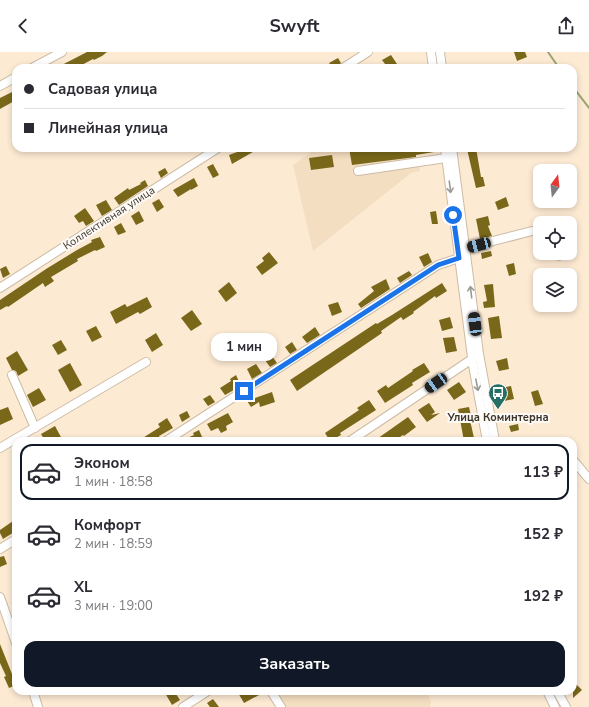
<!DOCTYPE html>
<html lang="ru">
<meta charset="utf-8">
<style>
body{margin:0;font-family:"Nunito Sans",sans-serif;background:#f7f7f7;color:#2b2b33;height:100vh;display:flex;flex-direction:column;font-size:15px;white-space:nowrap}
*{box-sizing:border-box;margin:0}
p{font-size:13px;color:#7c7c81}
.icon{flex:none;width:22px;height:22px;fill:none;stroke:currentColor;stroke-width:2;stroke-linecap:round;stroke-linejoin:round}
.map{position:relative;flex:1;overflow:hidden}
.sheet{position:absolute;left:12px;top:385px;width:565px;height:258px;display:flex;flex-direction:column;background:#fff;border-radius:12px;box-shadow:0 2px 6px #0003}
.sheet>*{flex:none}
.banner{position:absolute;left:12px;top:12px;width:565px;height:88px;border-radius:12px;box-shadow:0 2px 6px #0003;display:grid;align-content:center;height:88px;padding:0 12px;background:#fff}
.needle{width:26px;rotate:15deg}
.controls{position:absolute;left:533px;top:112px;display:grid;gap:8px}
.controls a{display:grid;place-items:center;width:44px;height:44px;border-radius:8px;background:#fff;box-shadow:0 2px 6px #0003;font-size:20px}
.end{position:absolute;width:18px;height:18px;margin:-9px;border:5px solid #1a73e8;background:#fff;box-shadow:0 0 0 2px #fff}
.from{border-radius:50%}
.bubble{position:absolute;height:28px;border-radius:12px;background:#fff;box-shadow:0 2px 6px #0003;font-size:13px;font-weight:700;line-height:28px;text-align:center}
.car{position:absolute;width:12px;height:24px;margin:-12px -6px;border-radius:5px;box-shadow:0 0 3px 1px #0007;background:linear-gradient(#222 24%,#8ab4d8 0 40%,#222 0 76%,#8ab4d8 0 86%,#222 0)}
.banner b{display:flex;align-items:center;gap:14px;height:38px;font-size:15px}
.banner b+b{border-top:1px solid #e1e1e2}
.banner i{width:10px;height:10px;background:#2b2b33}
ul{padding:7px 0 0;list-style:none}
li{display:flex;align-items:center;gap:12px;height:56px;margin:0 8px 6px;padding:0 4px;border:2px solid transparent;border-radius:12px}
li div{flex:1}
li b{display:block;font-size:15px}
li em{font-style:normal;font-weight:700}
li.on{border-color:#111827}
li>.icon{width:36px;height:36px;stroke-width:1.5}
.primary-button{display:flex;gap:8px;margin-top:auto;padding:8px 12px}
.primary-button a{flex:1;height:46px;border-radius:12px;background:#111827;color:#fff;font-size:16px;font-weight:700;line-height:46px;text-align:center}
header{display:flex;justify-content:space-between;align-items:center;height:52px;padding:0 12px;background:#fff;font-size:18px;font-weight:700}
.map>svg:first-child{display:block}
.built{fill:#f4dec1}
.lines{fill:none;stroke-linecap:round;stroke-linejoin:round}
.stream{stroke:#9aa36e;stroke-width:2}
.building{fill:#7a681a}
.minor-casing{stroke:#cdbca6;stroke-width:10}
.minor{stroke:#fff;stroke-width:8}
.oneway{stroke:#9d9a95}
.route{stroke:#1a73e8;stroke-width:5}
.labels{text-anchor:middle;dominant-baseline:central;stroke-width:4;stroke-linejoin:round;paint-order:stroke}
.street-label{font-size:11px;fill:#3b342b;stroke:#fefaf5}
.poi-label{font-size:11px;font-weight:bold;fill:#3b342b;stroke:#fefaf5}
</style>
<header><svg class="icon" aria-label="back" viewBox="0 0 24 24"><path d="M15 5l-7 7 7 7"/></svg>Swyft<svg class="icon" aria-label="share" viewBox="0 0 24 24"><path d="M12 15V3M7 8l5-5 5 5M5 13v7h14v-7"/></svg></header>
<div class="map">
<svg width="589" height="655" viewBox="0 0 589 655">
<rect width="100%" height="100%" fill="#fdead3"/>
<g class="built">
<polygon points="317,96 415,96 417,113 419,114 420,119 411,121 313,199 293,113"/>
<polygon points="272,639 426,639 431,650 430,655 281,655"/>
</g>
<g class="lines">
<g class="stream">
<polyline points="548,0 559,16"/>
<polyline points="573,35 589,56"/>
</g>
</g>
<g class="building">
<polygon points="87,0 107,0 102,4 94,8 93,7 76,16 56,16"/>
<polygon points="514,0 525,0 527,5 517,9"/>
<polygon points="391,3 397,12 392,16 388,16 382,8"/>
<polygon points="338,6 341,11 338,16 333,16 329,11"/>
<polygon points="16,38 16,48 0,57 0,46"/>
<polygon points="242,96 260,96 232,112 229,103 240,99 239,98"/>
<polygon points="349,96 440,96 440,99 416,103 416,105 352,113"/>
<polygon points="476,96 481,125 483,125 485,134 476,136 467,97"/>
<polygon points="332,103 334,115 311,118 309,106"/>
<polygon points="213,112 219,123 213,126 207,115"/>
<polygon points="165,116 168,121 161,126 158,120"/>
<polygon points="194,126 198,134 191,138 191,137 178,145 173,138"/>
<polygon points="145,128 148,134 119,153 114,146 128,136 129,138 141,132 140,131"/>
<polygon points="506,145 509,154 498,158 495,150"/>
<polygon points="159,147 164,155 157,160 152,151"/>
<polygon points="106,148 112,158 102,164 96,153"/>
<polygon points="85,156 94,169 86,174 83,169 79,171 74,164"/>
<polygon points="139,159 144,169 136,173 131,164"/>
<polygon points="436,159 438,172 432,172 430,160"/>
<polygon points="488,164 490,173 488,174 492,184 480,187 476,167"/>
<polygon points="121,171 126,180 118,183 114,175"/>
<polygon points="100,185 105,195 96,199 95,198 77,207 78,209 51,225 54,229 45,235 43,231 8,255 7,254 0,258 0,248 46,217 77,198 92,190 91,188"/>
<polygon points="491,199 492,204 482,207 481,201"/>
<polygon points="269,200 278,211 262,223 256,215 264,209 262,206"/>
<polygon points="428,201 432,210 424,215 419,205"/>
<polygon points="514,211 516,222 509,224 506,213"/>
<polygon points="6,214 10,222 3,226 0,217"/>
<polygon points="409,219 412,223 400,231 397,226"/>
<polygon points="386,227 390,237 361,256 358,252 374,239 371,235"/>
<polygon points="229,230 237,241 226,250 218,239"/>
<polygon points="442,231 447,239 436,246 435,244 413,260 414,261 403,268 401,265 381,279 382,281 297,339 290,328 376,271 377,272 392,263"/>
<polygon points="493,232 495,255 484,256 483,250 487,249 484,233"/>
<polygon points="147,245 152,255 140,262 138,260 116,272 110,260 125,252 127,255"/>
<polygon points="338,250 342,260 332,264 328,253"/>
<polygon points="192,258 202,272 191,279 181,266"/>
<polygon points="499,264 502,286 491,287 488,266"/>
<polygon points="450,265 453,276 442,279 439,268"/>
<polygon points="96,274 102,285 92,290 86,279"/>
<polygon points="315,275 320,283 307,291 302,285"/>
<polygon points="156,281 163,293 152,300 145,288"/>
<polygon points="454,285 457,299 446,301 443,286"/>
<polygon points="61,288 67,298 58,303 52,293"/>
<polygon points="292,290 297,298 290,302 285,295"/>
<polygon points="17,299 28,318 18,324 16,319 12,318 6,306"/>
<polygon points="272,304 277,311 270,315 265,308"/>
<polygon points="507,306 509,317 499,319 496,309"/>
<polygon points="70,311 82,333 70,340 58,318"/>
<polygon points="424,311 430,320 412,331 413,333 385,351 377,339 386,333 388,336 413,319 412,318"/>
<polygon points="256,312 262,321 252,327 247,317"/>
<polygon points="236,323 241,334 225,343 220,336 231,329 230,327"/>
<polygon points="459,330 466,340 454,348 447,338"/>
<polygon points="511,334 514,347 504,349 501,336"/>
<polygon points="39,336 46,348 33,355 27,343"/>
<polygon points="538,338 543,352 535,354 531,340"/>
<polygon points="272,340 275,350 260,355 259,350 251,355 247,349 254,344 255,346"/>
<polygon points="210,343 215,350 208,354 203,347"/>
<polygon points="369,348 376,358 340,381 341,383 330,389 325,381 359,358 357,356"/>
<polygon points="429,351 435,360 431,363 440,361 427,370 418,358"/>
<polygon points="8,355 13,367 0,373 0,358"/>
<polygon points="469,355 472,368 470,368 474,386 464,389 458,357"/>
<polygon points="187,359 190,365 182,370 179,363"/>
<polygon points="228,361 233,370 226,374 227,378 221,381 218,376 211,379 207,372"/>
<polygon points="408,365 416,375 404,384 403,383 394,389 374,389"/>
<polygon points="167,366 173,376 159,384 160,387 156,389 138,389 160,375 158,372"/>
<polygon points="518,372 519,378 511,380 509,374"/>
<polygon points="55,374 62,387 59,389 45,389 41,382"/>
<polygon points="199,378 203,387 201,389 180,389 194,383 193,381"/>
<polygon points="16,467 16,479 3,487 0,481 0,478"/>
<polygon points="4,504 7,512 0,515 0,505"/>
<polygon points="0,592 16,632 16,633 9,636 4,625 6,624 0,611"/>
<polygon points="576,632 582,638 573,646 573,635"/>
<polygon points="168,639 174,639 180,648 172,653 165,641"/>
<polygon points="237,639 256,639 259,643 244,651"/>
<polygon points="213,647 219,655 210,655 207,651"/>
</g>
<g class="lines">
<g class="minor-casing">
<g id="minor">
<polyline points="431,0 433,16"/>
<polyline points="440,0 442,16"/>
<polyline points="32,16 62,0"/>
<polyline points="343,16 368,0"/>
<polyline points="0,34 16,25"/>
<polyline points="445,96 473,313 487,389"/>
<polyline points="452,96 479,302 495,389"/>
<polyline points="358,119 446,106"/>
<polyline points="559,201 559,204"/>
<polyline points="0,236 218,96"/>
<polyline points="12,323 35,376"/>
<polyline points="166,389 438,213 459,206 466,196 540,177"/>
<polyline points="350,389 475,305"/>
<polyline points="0,396 146,310"/>
<polyline points="573,408 589,427"/>
<polyline points="0,497 16,487"/>
<polyline points="0,545 16,591"/>
<polyline points="33,639 38,655"/>
<polyline points="271,639 281,655"/>
<polyline points="547,639 555,655"/>
<polyline points="557,639 566,655"/>
<polyline points="183,655 208,639"/>
</g>
</g>
<use href="#minor" class="minor"/>
</g>
<defs><path id="oneway-shaft" d="M-6 0H5M1.5-3L5.5 0L1.5 3" fill="none" stroke-width="1.6" stroke-linecap="round" stroke-linejoin="round"/></defs>
<g class="oneway">
<use href="#oneway-shaft" transform="translate(450 135) rotate(83)"/>
<use href="#oneway-shaft" transform="translate(471 240) rotate(-97)"/>
<use href="#oneway-shaft" transform="translate(477 333) rotate(79)"/>
</g>
<g class="lines">
<polyline class="route" points="244,339 438,213 459,206 453,163"/>
</g>
<defs>
<g id="bus-pin" transform="scale(1)"><path d="M0 17L-7.5 6A9.5 9.5 0 1 1 7.5 6Z" fill="#266f67" stroke="#fefaf5"/><path d="M-5-6H5V4H4V6H2V4H-2V6H-4V4H-5ZM-3.5-4V0h7V-4ZM-3.5 1.2v1.5H-2V1.2ZM2 1.2v1.5H3.5V1.2Z" fill="#fff"/></g>
</defs>
<g fill-rule="evenodd">
<use href="#bus-pin" x="498" y="341"/>
</g>
<g class="labels">
<g class="street-label">
<text transform="translate(109 166) rotate(-33)">Коллективная улица</text>
</g>
<g class="poi-label">
<text x="498" y="365">Улица Коминтерна</text>
</g>
</g>
</svg>
<div class="controls">
<a><svg class="needle" viewBox="-14 -14 28 28"><path d="M0-13l5 13h-10z" fill="#e53935"/><path d="M0 13l5-13h-10z" fill="#7c7c81"/></svg></a>
<a><svg class="icon" aria-label="locate" viewBox="0 0 24 24"><circle cx="12" cy="12" r="6"/><path d="M12 2v4M12 18v4M2 12h4M18 12h4"/></svg></a>
<a><svg class="icon" aria-label="layers" viewBox="0 0 24 24"><path d="M12 4l9 5-9 5-9-5zM3 14l9 5 9-5"/></svg></a>
</div>
<i class="end from" style="left:453px;top:163px"></i>
<i class="end" style="left:244px;top:339px"></i>
<div class="bubble" style="left:211px;top:281px;width:66px">1 мин</div>
<i class="car" style="left:479px;top:193px;rotate:255deg"></i>
<i class="car" style="left:475px;top:272px;rotate:353deg"></i>
<i class="car" style="left:436px;top:331px;rotate:236deg"></i>
<div class="banner">
<b><i class="from"></i>Садовая улица</b>
<b><i></i>Линейная улица</b>
</div>
<section class="sheet">
<ul>
<li class="on"><svg class="icon" aria-label="car" viewBox="0 0 24 24"><path d="M5 17H2v-5l4-1 3-4h7l3 4 3 1v5h-3M9 17h6M6 11h13"/><circle cx="7" cy="17" r="2"/><circle cx="17" cy="17" r="2"/></svg><div><b>Эконом</b><p>1 мин · 18:58</p></div><em>113 ₽</em></li>
<li><svg class="icon" aria-label="car" viewBox="0 0 24 24"><path d="M5 17H2v-5l4-1 3-4h7l3 4 3 1v5h-3M9 17h6M6 11h13"/><circle cx="7" cy="17" r="2"/><circle cx="17" cy="17" r="2"/></svg><div><b>Комфорт</b><p>2 мин · 18:59</p></div><em>152 ₽</em></li>
<li><svg class="icon" aria-label="car" viewBox="0 0 24 24"><path d="M5 17H2v-5l4-1 3-4h7l3 4 3 1v5h-3M9 17h6M6 11h13"/><circle cx="7" cy="17" r="2"/><circle cx="17" cy="17" r="2"/></svg><div><b>XL</b><p>3 мин · 19:00</p></div><em>192 ₽</em></li>
</ul>
<div class="primary-button"><a>Заказать</a></div>
</section>
</div>
